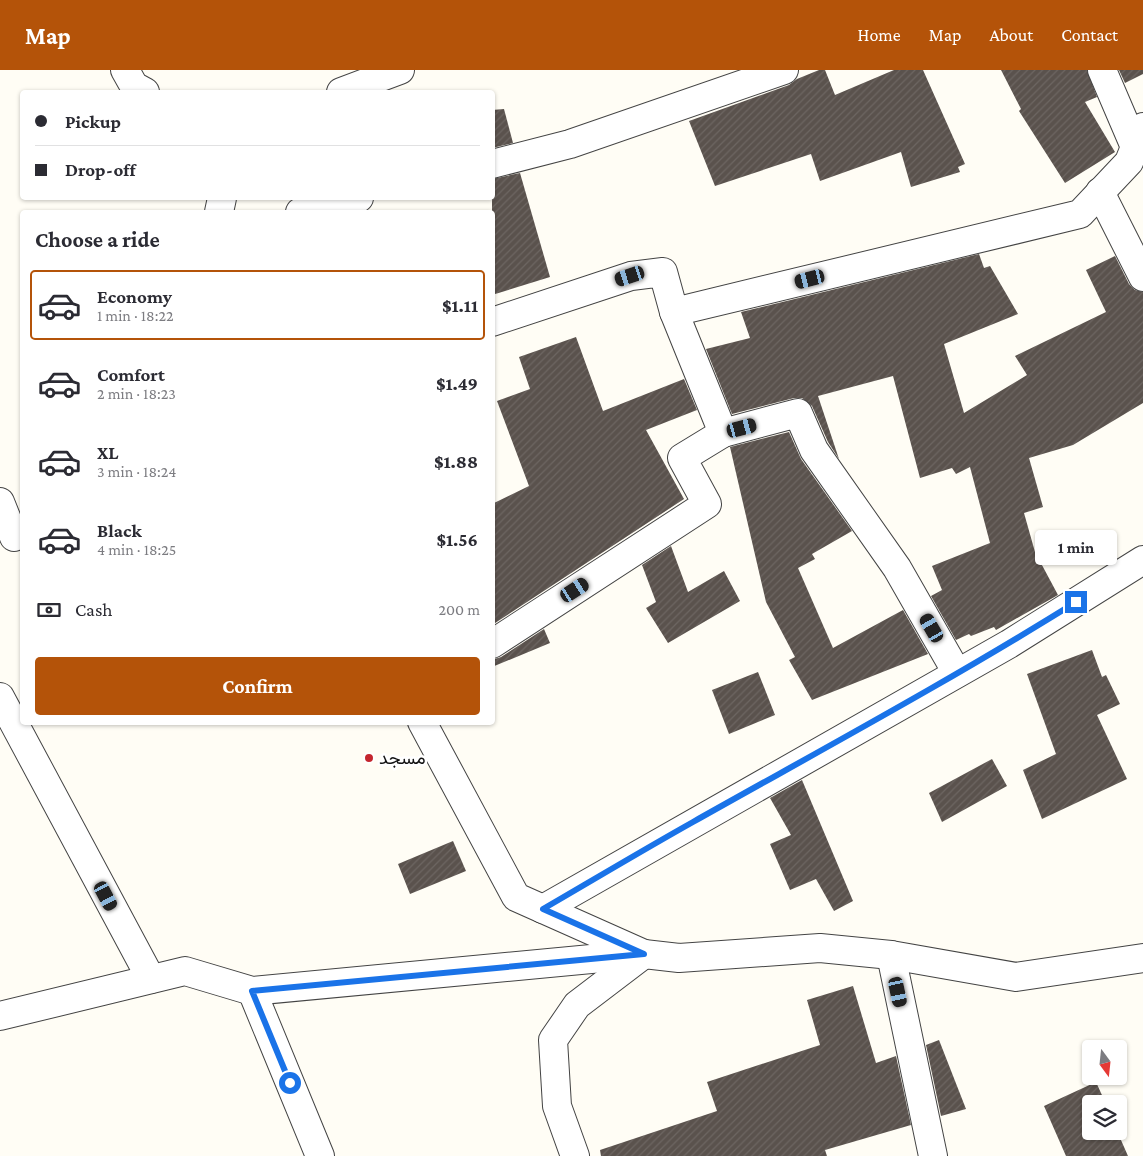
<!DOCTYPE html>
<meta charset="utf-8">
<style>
body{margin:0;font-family:"Crimson Pro",Vazirmatn,serif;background:#f2f2f3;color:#2b2b33;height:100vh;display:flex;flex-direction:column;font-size:19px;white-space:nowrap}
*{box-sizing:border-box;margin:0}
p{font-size:16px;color:#7c7c81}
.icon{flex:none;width:28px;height:28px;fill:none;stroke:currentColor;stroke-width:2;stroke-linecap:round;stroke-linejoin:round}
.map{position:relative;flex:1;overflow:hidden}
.side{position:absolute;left:20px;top:140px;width:475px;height:515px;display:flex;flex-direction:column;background:#fff;border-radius:5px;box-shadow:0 1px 4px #0004}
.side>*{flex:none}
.guide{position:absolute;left:20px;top:20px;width:475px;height:110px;border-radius:5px;box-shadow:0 1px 4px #0004;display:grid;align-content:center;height:110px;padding:0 15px;background:#fff}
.needle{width:32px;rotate:165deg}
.fabs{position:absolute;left:1082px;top:970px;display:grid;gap:10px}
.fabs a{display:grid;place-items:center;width:45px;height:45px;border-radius:5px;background:#fff;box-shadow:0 1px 4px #0004;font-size:25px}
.end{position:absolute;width:22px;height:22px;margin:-11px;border:6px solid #1a73e8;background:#fff;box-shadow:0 0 0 2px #fff}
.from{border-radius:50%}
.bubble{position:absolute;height:35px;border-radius:5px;background:#fff;box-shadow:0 1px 4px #0004;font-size:16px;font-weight:700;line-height:35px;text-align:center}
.car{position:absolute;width:15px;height:30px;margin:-15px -8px;border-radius:6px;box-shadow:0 0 4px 1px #0007;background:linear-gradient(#222 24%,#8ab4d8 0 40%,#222 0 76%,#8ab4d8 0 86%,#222 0)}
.guide b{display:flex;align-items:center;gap:18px;height:48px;font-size:19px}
.guide b+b{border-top:1px solid #e1e1e2}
.guide i{width:12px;height:12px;background:#2b2b33}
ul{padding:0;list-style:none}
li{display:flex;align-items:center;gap:15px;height:70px;margin:0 10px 8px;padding:0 5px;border:2px solid transparent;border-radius:5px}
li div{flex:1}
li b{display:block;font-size:19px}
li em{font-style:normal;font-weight:700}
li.active{border-color:#b45309}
li>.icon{width:45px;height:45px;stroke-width:1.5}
h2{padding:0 15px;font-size:22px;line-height:60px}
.pay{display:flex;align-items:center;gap:12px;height:55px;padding:0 15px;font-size:19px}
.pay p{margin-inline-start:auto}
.button{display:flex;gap:10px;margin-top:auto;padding:10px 15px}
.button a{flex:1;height:58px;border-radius:5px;background:#b45309;color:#fff;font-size:20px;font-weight:700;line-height:58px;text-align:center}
header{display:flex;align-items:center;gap:30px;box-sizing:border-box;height:70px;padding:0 25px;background:#b45309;color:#fff}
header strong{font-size:24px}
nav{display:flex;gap:28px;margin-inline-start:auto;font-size:18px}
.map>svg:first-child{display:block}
.building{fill:url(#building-hatch)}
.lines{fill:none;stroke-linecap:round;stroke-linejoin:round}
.minor-casing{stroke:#444;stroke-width:30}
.minor{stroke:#fff;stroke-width:28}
.route{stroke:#1a73e8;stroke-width:6}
.poi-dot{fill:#c4262e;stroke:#fff;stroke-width:2}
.labels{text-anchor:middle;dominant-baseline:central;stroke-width:5;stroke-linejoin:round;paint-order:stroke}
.poi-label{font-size:18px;fill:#111;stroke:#fff;text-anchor:start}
</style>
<header>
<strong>Map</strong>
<nav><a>Home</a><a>Map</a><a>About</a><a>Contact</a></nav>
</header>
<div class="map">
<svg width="1143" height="1086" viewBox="0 0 1143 1086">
<defs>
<pattern id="building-hatch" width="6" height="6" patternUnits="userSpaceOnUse" patternTransform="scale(1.25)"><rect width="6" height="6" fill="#5a524d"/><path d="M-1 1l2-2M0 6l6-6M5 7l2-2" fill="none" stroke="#6d6662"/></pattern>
</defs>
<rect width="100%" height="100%" fill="#fffdf5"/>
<g class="building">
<polygon points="819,0 825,0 835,25 894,0 923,0 965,94 958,97 960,102 911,117 901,82 820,111 811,84 715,116 689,51 789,15 797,9"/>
<polygon points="1001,0 1087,0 1097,27 1085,32 1115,82 1065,113 1019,41 1021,39"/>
<polygon points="1119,0 1143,0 1143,4 1125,13"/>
<polygon points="504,39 513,73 492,78 492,40"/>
<polygon points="520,103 550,207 492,225 492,109"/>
<polygon points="979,184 984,198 990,196 1018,244 944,274 964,343 1027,305 1015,286 1106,242 1086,200 1115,186 1129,214 1135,220 1143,222 1143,333 1073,375 1029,388 1043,437 1024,443 1035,482 1058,525 996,560 994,557 971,566 969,564 956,570 931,526 942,520 932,496 990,473 970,397 956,404 952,398 920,408 893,306 818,326 839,389 828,372 812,336 802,328 794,328 732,344 706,279 750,268 741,242"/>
<polygon points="576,267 603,341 684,309 697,340 646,360 684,429 492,555 492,434 529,416 497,331 530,319 519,287"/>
<polygon points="789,362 801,389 852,461 812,484 815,489 798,498 833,578 903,540 928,584 812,630 789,590 795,587 766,532 730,377"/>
<polygon points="671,476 688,522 724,501 740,531 668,573 646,538 656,532 642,495"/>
<polygon points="544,559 550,573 492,597 492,590 501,587"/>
<polygon points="1092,580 1102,607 1106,605 1120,634 1097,645 1127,709 1042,749 1023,700 1056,684 1027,604"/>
<polygon points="758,602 775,645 729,664 712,620"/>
<polygon points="992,689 1007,716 942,752 929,723"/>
<polygon points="802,710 853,831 834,841 816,809 790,820 770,774 791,765 770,728"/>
<polygon points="453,771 466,801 410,824 398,794"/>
<polygon points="853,916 876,993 896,986 911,1055 825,1080 827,1086 601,1086 600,1080 717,1041 707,1012 820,975 807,930"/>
<polygon points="939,970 966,1039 941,1046 926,975"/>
<polygon points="1096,1012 1106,1034 1091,1034 1091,1061 1117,1061 1128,1086 1066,1086 1044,1036"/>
</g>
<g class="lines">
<g class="minor-casing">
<g id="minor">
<polyline points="125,0 134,16 145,22"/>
<polyline points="1102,0 1135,77"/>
<polyline points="341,22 400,0"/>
<polyline points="492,94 570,74 784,0"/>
<polyline points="1100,122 1143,207"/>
<polyline points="219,142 222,128"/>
<polyline points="300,142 359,128"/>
<polyline points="492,252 631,206 663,202 674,242 1080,144 1129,92 1143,57"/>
<polyline points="723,363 798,343 814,380 897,498 957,603"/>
<polyline points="0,432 14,467"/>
<polyline points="492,574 707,434 682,388 723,363 674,242"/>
<polyline points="0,627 151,909"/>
<polyline points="422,652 516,827 644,884 577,935 553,970 557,1036 575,1086"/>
<polyline points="543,839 1009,574 1143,490"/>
<polyline points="891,885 933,1086"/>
<polyline points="252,921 320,1086"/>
<polyline points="0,946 185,901 252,921 644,884 679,888 820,878 891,885 1016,907 1143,888"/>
</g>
</g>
<use href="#minor" class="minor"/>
</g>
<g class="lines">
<path class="route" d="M290 1013 252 921 644 884 543 839C593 810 643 780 693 752 821 680 951 610 1076 532"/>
</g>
<circle class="poi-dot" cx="369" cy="688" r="5"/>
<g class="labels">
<g class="poi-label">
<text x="379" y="688">مسجد</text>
</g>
</g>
</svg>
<div class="fabs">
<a><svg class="needle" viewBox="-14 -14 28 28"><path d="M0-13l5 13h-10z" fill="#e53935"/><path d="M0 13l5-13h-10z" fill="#7c7c81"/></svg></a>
<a><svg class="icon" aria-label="layers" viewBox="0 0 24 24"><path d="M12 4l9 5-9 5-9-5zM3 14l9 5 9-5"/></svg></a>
</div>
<i class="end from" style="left:290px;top:1013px"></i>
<i class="end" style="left:1076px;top:532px"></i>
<div class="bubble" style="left:1035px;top:460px;width:82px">1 min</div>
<i class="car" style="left:630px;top:206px;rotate:252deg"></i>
<i class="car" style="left:810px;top:209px;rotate:256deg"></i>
<i class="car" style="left:742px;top:358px;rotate:75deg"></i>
<i class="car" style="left:575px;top:520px;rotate:57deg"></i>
<i class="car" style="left:932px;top:558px;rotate:330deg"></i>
<i class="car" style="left:106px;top:826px;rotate:152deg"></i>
<i class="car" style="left:898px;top:922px;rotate:168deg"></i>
<div class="guide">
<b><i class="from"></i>Pickup</b>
<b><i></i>Drop-off</b>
</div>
<section class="side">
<h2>Choose a ride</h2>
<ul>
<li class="active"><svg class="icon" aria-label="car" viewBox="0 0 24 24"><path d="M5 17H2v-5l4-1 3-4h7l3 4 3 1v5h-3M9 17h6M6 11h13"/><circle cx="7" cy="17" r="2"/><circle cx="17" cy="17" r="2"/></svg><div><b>Economy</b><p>1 min · 18:22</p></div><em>$1.11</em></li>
<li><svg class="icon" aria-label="car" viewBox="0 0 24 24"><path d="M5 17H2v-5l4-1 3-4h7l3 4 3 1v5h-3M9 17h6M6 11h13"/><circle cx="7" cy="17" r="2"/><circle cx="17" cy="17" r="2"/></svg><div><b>Comfort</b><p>2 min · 18:23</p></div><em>$1.49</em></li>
<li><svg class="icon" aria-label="car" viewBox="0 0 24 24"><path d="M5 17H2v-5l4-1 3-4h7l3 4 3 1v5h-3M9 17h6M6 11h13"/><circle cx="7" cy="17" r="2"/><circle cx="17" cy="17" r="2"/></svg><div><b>XL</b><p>3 min · 18:24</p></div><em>$1.88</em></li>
<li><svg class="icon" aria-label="car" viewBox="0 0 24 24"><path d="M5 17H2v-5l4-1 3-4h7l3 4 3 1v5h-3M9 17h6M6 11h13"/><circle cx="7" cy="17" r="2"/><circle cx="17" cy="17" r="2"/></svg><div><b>Black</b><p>4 min · 18:25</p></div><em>$1.56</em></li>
</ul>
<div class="pay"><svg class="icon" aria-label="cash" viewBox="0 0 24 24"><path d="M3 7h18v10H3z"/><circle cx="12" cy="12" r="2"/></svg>Cash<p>200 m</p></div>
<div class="button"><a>Confirm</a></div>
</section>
</div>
